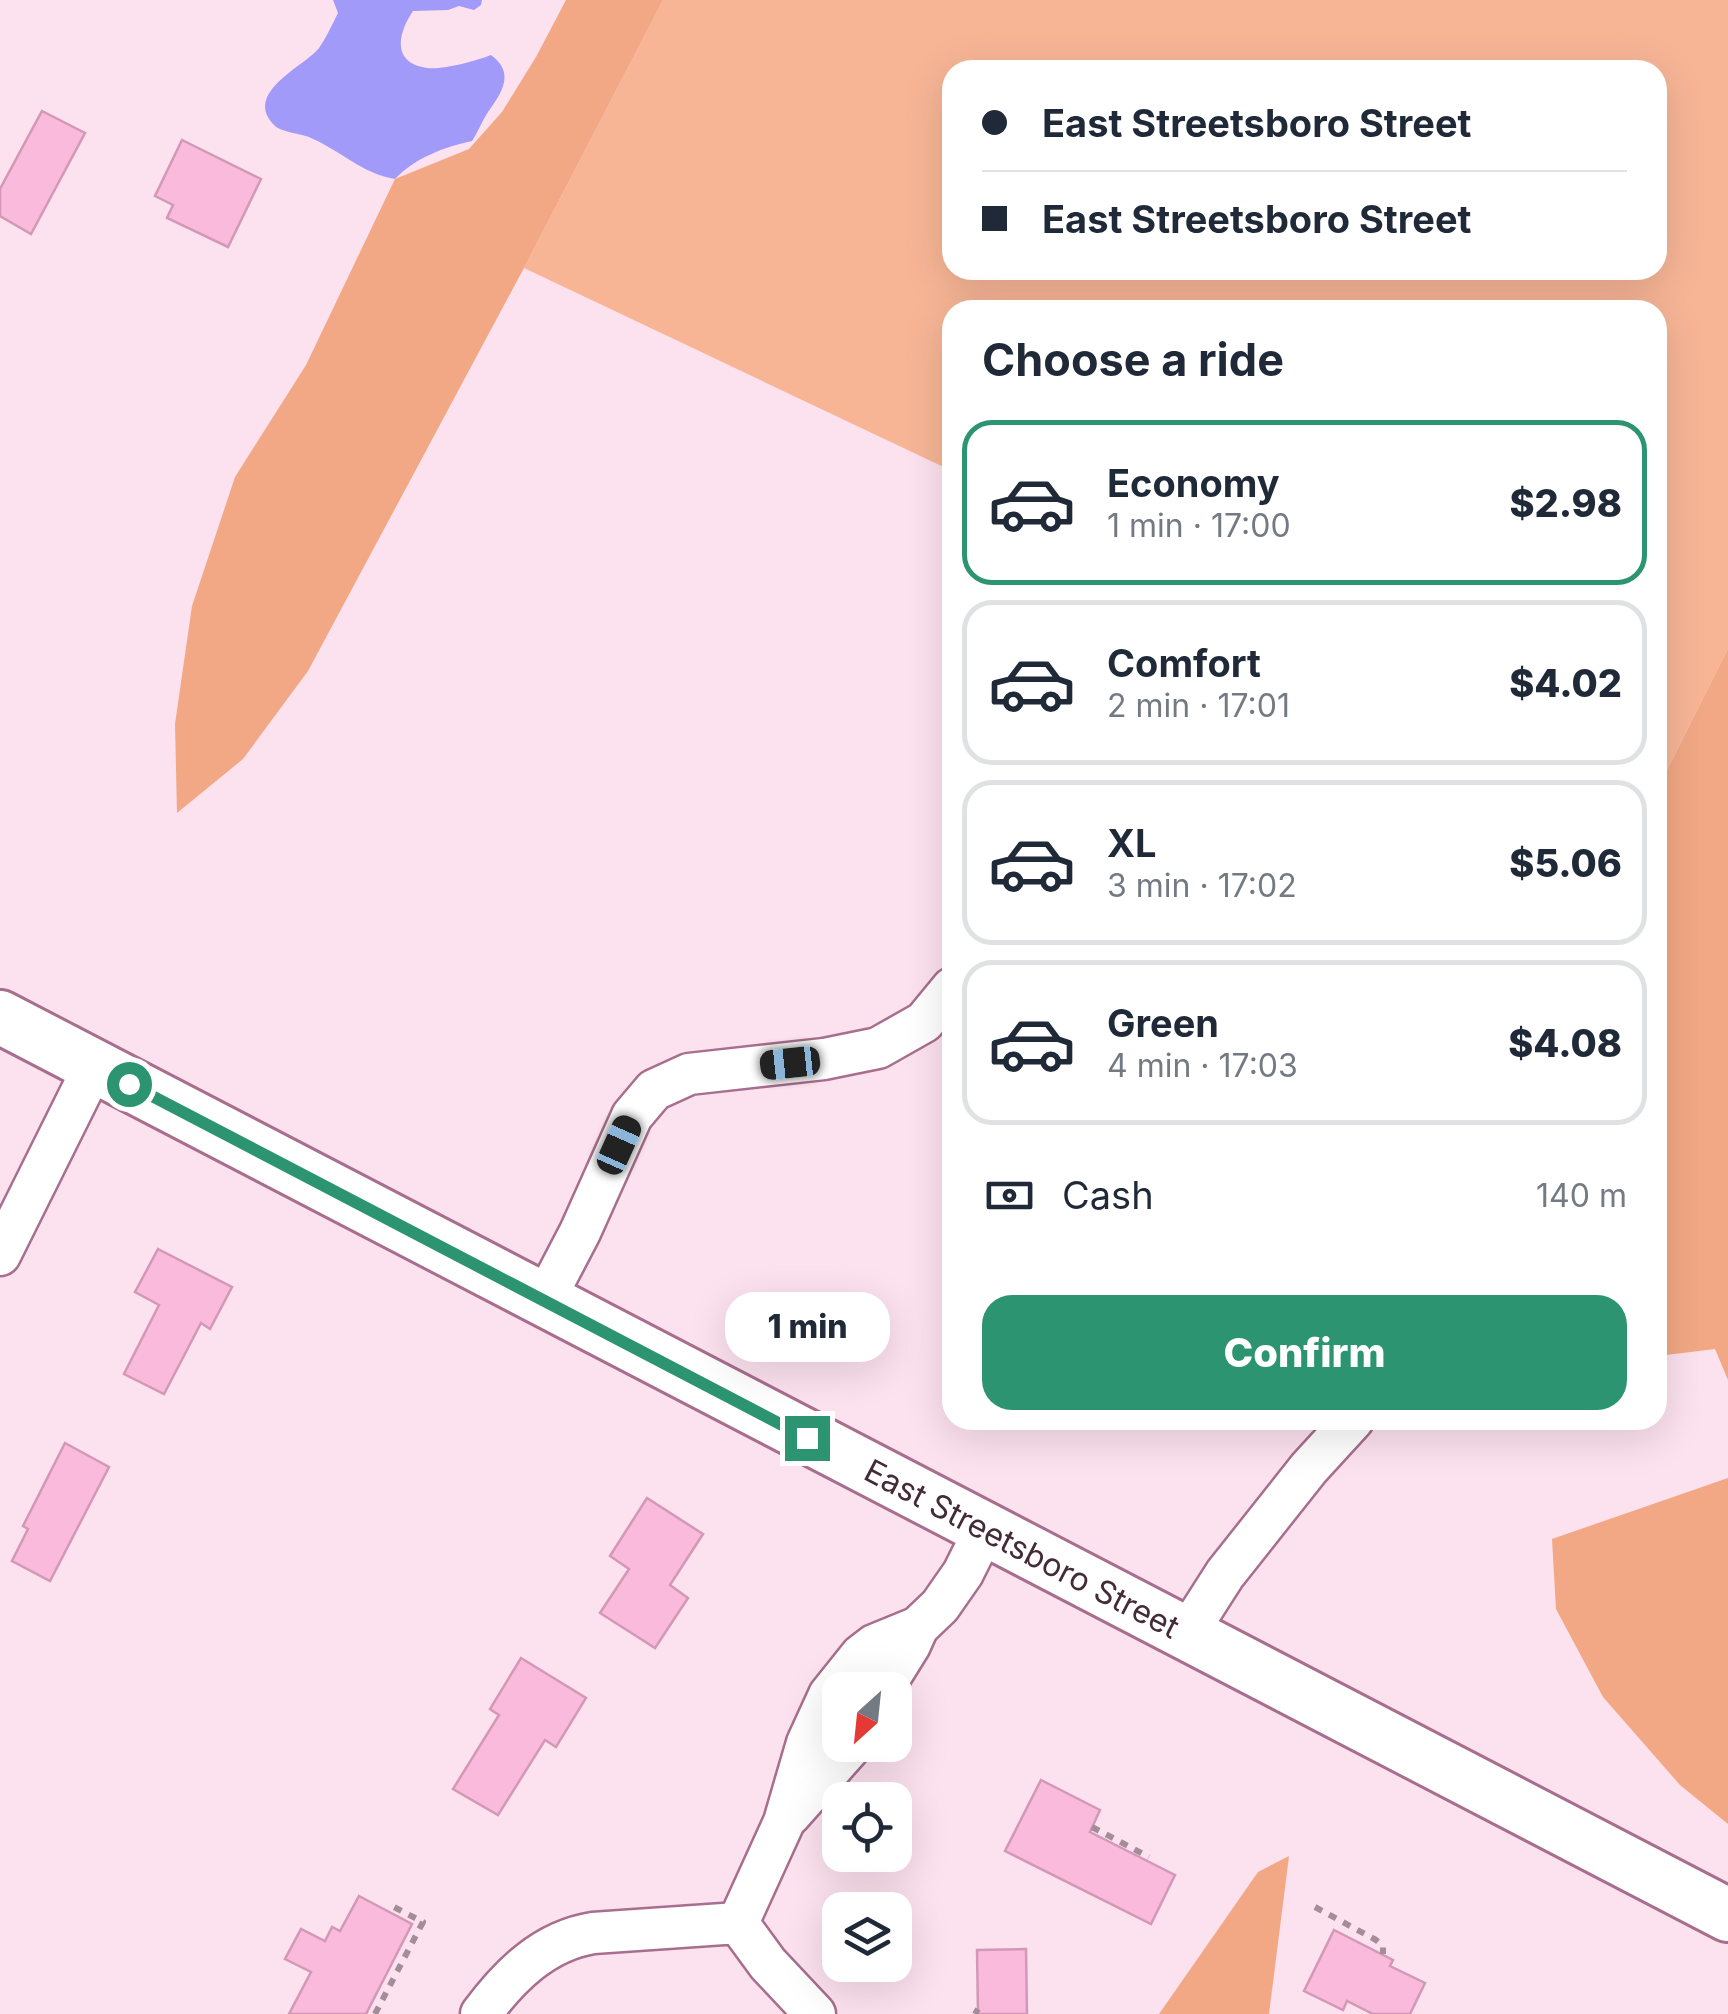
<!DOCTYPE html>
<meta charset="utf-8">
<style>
body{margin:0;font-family:Inter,sans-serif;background:#f6f6f7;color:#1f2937;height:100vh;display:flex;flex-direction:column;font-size:38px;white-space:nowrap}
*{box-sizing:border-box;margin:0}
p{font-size:32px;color:#747a83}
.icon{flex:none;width:55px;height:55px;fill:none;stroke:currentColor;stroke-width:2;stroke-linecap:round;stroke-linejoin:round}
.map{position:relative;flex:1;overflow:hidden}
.drawer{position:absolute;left:942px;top:300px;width:725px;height:1130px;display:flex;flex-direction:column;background:#fff;border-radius:30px;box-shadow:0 10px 40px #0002}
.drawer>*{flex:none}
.guide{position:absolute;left:942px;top:60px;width:725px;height:220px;border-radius:30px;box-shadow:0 10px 40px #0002;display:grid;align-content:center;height:220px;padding:0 40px;background:#fff}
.needle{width:65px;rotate:207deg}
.controls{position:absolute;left:822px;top:1672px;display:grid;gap:20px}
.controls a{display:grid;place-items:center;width:90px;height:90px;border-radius:20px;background:#fff;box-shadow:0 10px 40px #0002;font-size:50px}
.end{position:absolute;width:45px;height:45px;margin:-22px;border:12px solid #2c9471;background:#fff;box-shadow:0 0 0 5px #fff}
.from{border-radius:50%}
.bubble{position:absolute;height:70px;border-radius:30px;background:#fff;box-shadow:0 10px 40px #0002;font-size:32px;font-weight:800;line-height:70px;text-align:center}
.car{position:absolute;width:30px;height:60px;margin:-30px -15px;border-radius:12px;box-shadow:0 0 8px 2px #0007;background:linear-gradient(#222 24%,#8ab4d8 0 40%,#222 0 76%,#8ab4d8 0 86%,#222 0)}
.guide b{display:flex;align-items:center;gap:35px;height:95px;font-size:38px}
.guide b+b{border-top:2px solid #e0e1e3}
.guide i{width:25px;height:25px;background:#1f2937}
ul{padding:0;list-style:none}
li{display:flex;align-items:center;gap:30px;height:165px;margin:0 20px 15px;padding:0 20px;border:5px solid #e0e1e3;border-radius:30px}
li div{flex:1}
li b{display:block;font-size:38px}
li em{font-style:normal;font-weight:800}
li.active{border-color:#2c9471}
li>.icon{width:90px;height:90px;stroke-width:1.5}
h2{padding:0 40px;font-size:45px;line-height:120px}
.pay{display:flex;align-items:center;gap:25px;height:110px;padding:0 40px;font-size:38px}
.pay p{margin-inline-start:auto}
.button{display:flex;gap:20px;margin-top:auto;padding:20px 40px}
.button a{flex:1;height:115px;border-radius:30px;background:#2c9471;color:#fff;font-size:40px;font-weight:800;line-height:115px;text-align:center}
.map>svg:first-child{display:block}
.green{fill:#f7b596;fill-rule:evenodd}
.forest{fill:#f2a884}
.water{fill:#a29af8}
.building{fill:#f9badb;stroke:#d498b7;stroke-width:2.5}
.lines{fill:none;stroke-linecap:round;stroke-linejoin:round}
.minor-casing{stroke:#a86e8d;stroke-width:45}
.major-casing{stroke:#a86e8d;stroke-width:58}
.path{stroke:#a58c99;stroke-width:6;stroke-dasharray:8 8;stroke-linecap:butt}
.minor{stroke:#fff;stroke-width:40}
.major{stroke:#fff;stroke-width:52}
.route{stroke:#2c9471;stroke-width:12}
.labels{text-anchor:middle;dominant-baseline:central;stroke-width:8;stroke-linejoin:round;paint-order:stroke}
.street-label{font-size:32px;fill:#432b38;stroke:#f7f7f7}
</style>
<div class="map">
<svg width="1728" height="2014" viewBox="0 0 1728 2014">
<rect width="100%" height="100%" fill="#fce1ee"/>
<path class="green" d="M663 0H1728V649L1658 788V310H952V471L524 268ZM952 70H1658V270H952Z"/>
<g class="forest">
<polygon points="566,0 663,0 524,268 308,671 243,759 177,813 175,724 192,606 235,477 306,365 395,179 469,149 502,112 536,57"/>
<polygon points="1728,649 1728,1380 1715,1349 1658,1356 1658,897 1662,889 1658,855 1658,788"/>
<polygon points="1728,1478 1728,1824 1680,1785 1603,1697 1556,1609 1552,1539"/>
<polygon points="1289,1856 1269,2014 1159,2014 1258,1872"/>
</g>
<path class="water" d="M333 0H482L481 5 474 10 459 6 448 10 413 11C398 33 391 63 427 68 442 70 476 61 491 55 516 73 501 94 488 112 482 121 478 132 472 141 444 147 415 158 395 179 363 174 341 151 311 138 301 133 282 133 274 125 242 93 305 66 319 48 326 38 332 25 338 13Z"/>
<g class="building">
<polygon points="42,111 85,133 31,234 0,216 0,189"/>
<polygon points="182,140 261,179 228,247 167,218 173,205 155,196"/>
<polygon points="158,1249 232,1287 210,1329 201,1323 164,1394 124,1374 159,1305 135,1292"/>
<polygon points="65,1443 109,1467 50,1581 12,1561 28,1529 23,1526"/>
<polygon points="647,1498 703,1534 670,1585 688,1598 655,1648 600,1613 629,1569 610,1556"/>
<polygon points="521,1658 586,1698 556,1747 545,1740 498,1815 453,1789 499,1715 490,1709"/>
<polygon points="1041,1780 1100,1810 1090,1832 1175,1875 1151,1924 1005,1851"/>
<polygon points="359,1896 412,1924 366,2014 289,2014 311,1972 285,1959 301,1929 325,1941 332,1927 340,1931"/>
<polygon points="1334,1930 1393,1960 1390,1966 1425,1983 1410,2014 1373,2014 1347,2001 1343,2010 1304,1991"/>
<polygon points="1026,1949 1027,2014 978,2014 977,1950"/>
</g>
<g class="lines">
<g class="minor-casing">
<g id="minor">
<polyline points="0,1255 94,1066"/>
<polyline points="544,1301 580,1232 632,1116 654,1090 689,1074 824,1059 878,1048 924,1022 952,988"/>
<polyline points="1186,1635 1225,1574 1309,1468 1353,1420"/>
<polyline points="882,1690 910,1645 918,1627"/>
<polyline points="790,1815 852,1745"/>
<polyline points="738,1923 784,1822 807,1743 829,1695 861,1655 874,1645 918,1627 940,1606 963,1573 984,1531"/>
<path d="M481 2014C510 1975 544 1941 593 1933L738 1923 768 1964 815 2014"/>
</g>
</g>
<g class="major-casing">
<g id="major">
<path id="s1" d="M0 1017 1728 1915"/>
</g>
</g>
<g class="path">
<polyline points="1092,1827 1149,1857"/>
<polyline points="1315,1907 1376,1940 1383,1946 1383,1954"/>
<polyline points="375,2014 423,1922 388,1904"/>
<polyline points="975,2014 978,2009"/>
</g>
<use href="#minor" class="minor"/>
<use href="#major" class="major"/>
</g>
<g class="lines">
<polyline class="route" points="129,1084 807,1438"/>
</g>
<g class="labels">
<g class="street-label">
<text stroke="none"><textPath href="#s1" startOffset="1152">East Streetsboro Street</textPath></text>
</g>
</g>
</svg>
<div class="controls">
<a><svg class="needle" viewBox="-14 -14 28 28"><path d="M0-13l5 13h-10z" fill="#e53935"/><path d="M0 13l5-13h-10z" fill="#747a83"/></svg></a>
<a><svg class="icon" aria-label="locate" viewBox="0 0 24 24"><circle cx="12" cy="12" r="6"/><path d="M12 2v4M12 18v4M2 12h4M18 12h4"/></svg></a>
<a><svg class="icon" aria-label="layers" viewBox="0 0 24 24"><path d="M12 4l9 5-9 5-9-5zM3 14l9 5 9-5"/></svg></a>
</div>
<i class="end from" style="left:129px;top:1084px"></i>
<i class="end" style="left:807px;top:1438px"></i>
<div class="bubble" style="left:725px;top:1292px;width:165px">1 min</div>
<i class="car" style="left:790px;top:1063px;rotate:264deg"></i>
<i class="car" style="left:619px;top:1145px;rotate:24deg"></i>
<div class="guide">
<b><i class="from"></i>East Streetsboro Street</b>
<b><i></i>East Streetsboro Street</b>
</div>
<section class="drawer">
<h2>Choose a ride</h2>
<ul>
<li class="active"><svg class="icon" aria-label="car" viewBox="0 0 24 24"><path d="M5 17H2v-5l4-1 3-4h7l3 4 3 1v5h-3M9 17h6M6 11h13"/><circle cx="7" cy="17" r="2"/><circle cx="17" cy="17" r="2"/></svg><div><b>Economy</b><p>1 min · 17:00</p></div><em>$2.98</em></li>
<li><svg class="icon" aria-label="car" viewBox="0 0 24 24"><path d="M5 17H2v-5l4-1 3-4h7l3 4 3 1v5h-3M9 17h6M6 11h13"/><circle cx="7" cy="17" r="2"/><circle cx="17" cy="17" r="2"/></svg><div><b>Comfort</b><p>2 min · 17:01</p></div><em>$4.02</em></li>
<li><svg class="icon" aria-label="car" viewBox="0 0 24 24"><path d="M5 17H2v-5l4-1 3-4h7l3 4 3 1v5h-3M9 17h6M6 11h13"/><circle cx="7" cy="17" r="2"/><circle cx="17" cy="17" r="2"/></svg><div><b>XL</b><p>3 min · 17:02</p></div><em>$5.06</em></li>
<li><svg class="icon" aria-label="car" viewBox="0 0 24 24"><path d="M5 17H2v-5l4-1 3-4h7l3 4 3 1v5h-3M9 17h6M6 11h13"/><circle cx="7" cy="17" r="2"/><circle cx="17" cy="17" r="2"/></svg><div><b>Green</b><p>4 min · 17:03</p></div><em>$4.08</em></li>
</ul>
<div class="pay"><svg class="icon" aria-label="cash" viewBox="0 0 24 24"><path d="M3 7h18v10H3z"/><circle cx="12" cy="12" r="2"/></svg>Cash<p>140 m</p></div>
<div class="button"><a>Confirm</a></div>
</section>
</div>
